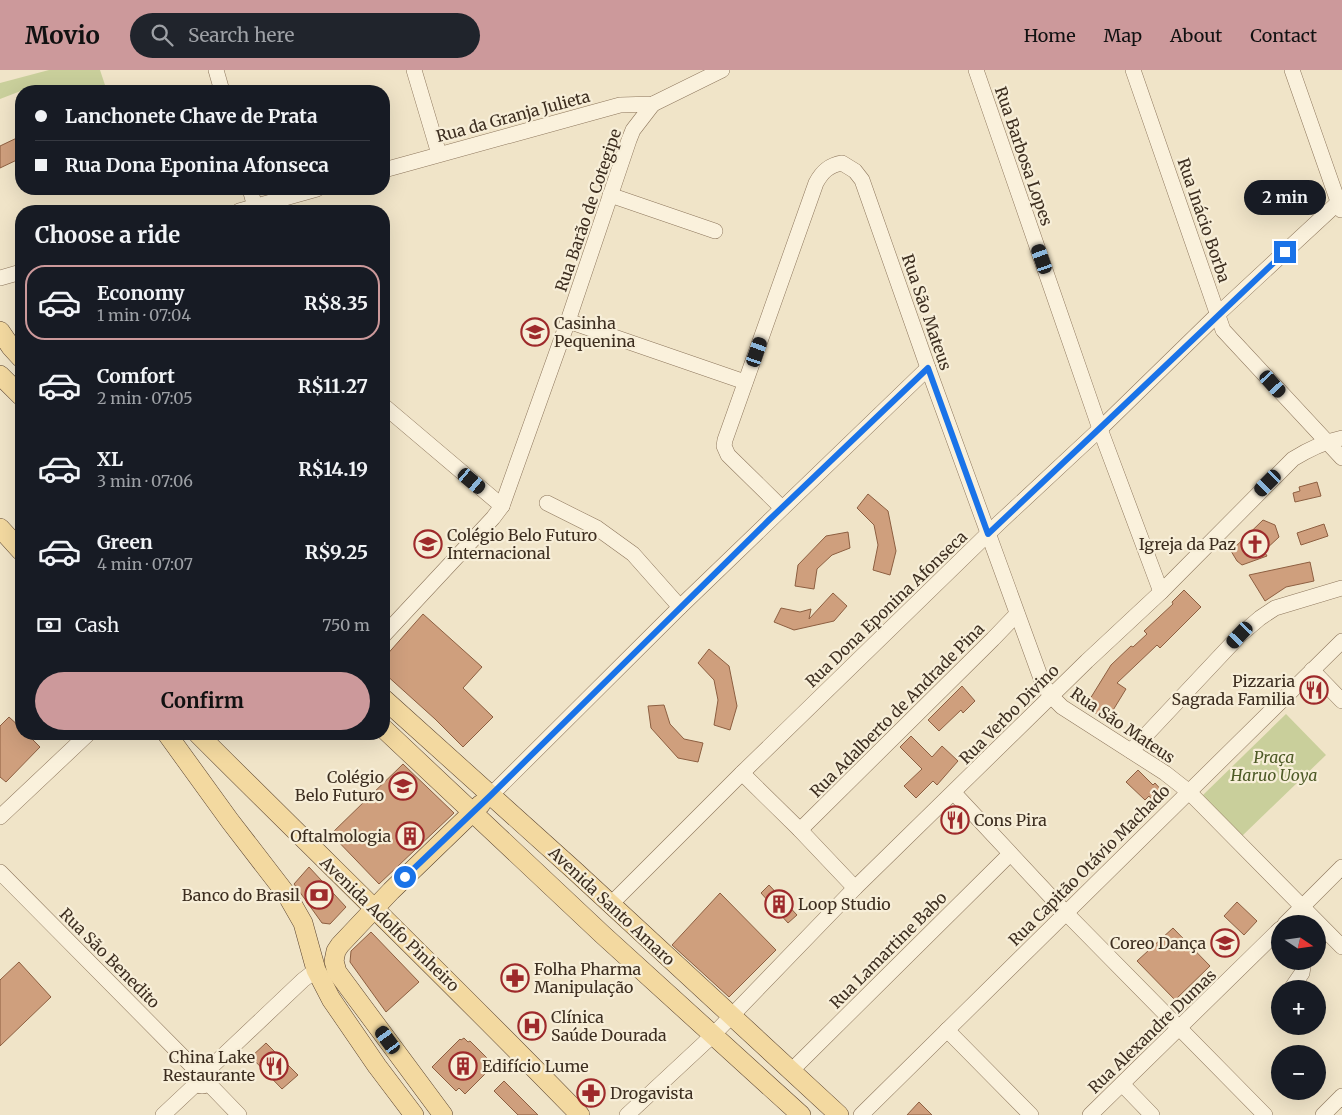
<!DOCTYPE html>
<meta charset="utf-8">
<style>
body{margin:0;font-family:Merriweather,serif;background:#20242c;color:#f1f3f6;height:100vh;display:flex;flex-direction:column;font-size:19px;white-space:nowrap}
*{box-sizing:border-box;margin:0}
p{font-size:16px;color:#9ea1a6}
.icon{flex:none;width:28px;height:28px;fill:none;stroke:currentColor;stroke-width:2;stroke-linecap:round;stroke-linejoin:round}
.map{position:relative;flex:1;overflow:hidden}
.side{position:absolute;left:15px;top:135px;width:375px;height:535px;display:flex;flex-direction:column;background:#171b24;border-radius:20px;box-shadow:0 5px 20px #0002}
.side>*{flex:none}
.banner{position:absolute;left:15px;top:15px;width:375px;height:110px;border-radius:20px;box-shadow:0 5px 20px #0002;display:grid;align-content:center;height:110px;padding:0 20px;background:#171b24}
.needle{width:32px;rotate:103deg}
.tools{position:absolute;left:1271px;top:845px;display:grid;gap:10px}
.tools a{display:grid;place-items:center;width:55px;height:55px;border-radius:50%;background:#171b24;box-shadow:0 5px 20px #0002;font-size:25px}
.end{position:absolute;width:22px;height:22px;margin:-11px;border:6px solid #1a73e8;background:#fff;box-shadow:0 0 0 2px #fff}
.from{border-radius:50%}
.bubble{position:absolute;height:35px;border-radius:18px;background:#171b24;box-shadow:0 5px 20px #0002;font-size:16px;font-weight:700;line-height:35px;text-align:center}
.car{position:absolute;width:15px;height:30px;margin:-15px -8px;border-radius:6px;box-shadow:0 0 4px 1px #0007;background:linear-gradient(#222 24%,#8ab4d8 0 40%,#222 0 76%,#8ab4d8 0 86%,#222 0)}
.banner b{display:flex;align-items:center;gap:18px;height:48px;font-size:19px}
.banner b+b{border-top:1px solid #363941}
.banner i{width:12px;height:12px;background:#f1f3f6}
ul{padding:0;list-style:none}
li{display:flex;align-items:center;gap:15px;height:75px;margin:0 10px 8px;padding:0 10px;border:2px solid transparent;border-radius:20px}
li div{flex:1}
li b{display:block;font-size:19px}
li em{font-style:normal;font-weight:700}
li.active{border-color:#cc999b}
li>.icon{width:45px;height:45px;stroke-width:1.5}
h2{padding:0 20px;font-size:22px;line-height:60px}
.pay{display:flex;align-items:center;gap:12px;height:55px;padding:0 20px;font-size:19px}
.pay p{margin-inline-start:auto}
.button{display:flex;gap:10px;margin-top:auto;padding:10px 20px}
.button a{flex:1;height:58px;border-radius:30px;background:#cc999b;color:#111;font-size:20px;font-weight:700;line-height:58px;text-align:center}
header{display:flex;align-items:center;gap:30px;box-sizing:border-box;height:70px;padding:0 25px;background:#cc999b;color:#111}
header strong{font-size:24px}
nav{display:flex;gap:28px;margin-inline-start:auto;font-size:18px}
.search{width:350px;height:45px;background:#20242c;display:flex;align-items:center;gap:12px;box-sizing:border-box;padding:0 18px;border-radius:28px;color:#9ea1a6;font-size:19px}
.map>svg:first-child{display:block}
.green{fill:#c9cf9b}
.building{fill:#cf9f7d;stroke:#8d5f41}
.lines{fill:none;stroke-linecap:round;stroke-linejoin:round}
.minor-casing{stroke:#8d765c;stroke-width:16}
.major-casing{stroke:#5b4430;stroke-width:20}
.minor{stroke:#faf1dc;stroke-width:15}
.major{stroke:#f3d9a0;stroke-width:19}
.route{stroke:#1a73e8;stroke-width:6}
.labels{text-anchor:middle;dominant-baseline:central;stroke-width:4.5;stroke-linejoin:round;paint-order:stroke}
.street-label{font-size:16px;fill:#3d2e20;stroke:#f7eed8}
.poi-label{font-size:16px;fill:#3d2e20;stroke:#f7eed8;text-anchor:start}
.park-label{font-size:16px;font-style:italic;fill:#4d5a26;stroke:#f7eed8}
</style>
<header>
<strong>Movio</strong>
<div class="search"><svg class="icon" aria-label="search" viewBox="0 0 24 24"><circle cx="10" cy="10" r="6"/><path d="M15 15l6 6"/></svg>Search here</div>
<nav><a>Home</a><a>Map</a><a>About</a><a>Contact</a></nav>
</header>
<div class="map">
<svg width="1342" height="1045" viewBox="0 0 1342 1045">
<rect width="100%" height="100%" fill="#f0e4c8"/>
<g class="green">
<polygon points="49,0 100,0 107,21 28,21 26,19 0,29 0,13"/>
<polygon points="1286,644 1326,685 1242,766 1203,725"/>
</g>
<g class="building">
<polygon points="21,66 21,88 0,98 0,76"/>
<polygon points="1317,412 1321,426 1295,432 1293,423 1300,421 1299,417"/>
<polygon points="868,424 888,441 896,481 890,505 873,500 878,475 874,455 857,438"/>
<polygon points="1263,450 1275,455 1279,467 1264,481 1267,486 1242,495 1237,491 1231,481"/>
<polygon points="1324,454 1328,466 1301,475 1297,463"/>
<polygon points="848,462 850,478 832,485 817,499 814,519 795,516 798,495 826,466"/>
<polygon points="1310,492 1314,511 1286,517 1265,531 1249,505"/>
<polygon points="1184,520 1201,537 1160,578 1157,575 1117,613 1126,619 1107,650 1085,637 1111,595 1131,576 1133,577 1147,564 1144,561 1173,534 1172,532"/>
<polygon points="833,523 847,536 834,551 794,560 774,552 781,538 800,542 811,539 809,549"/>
<polygon points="423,544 482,597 463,618 493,647 463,677 435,649 384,603 384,588"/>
<polygon points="709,579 729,596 737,636 730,660 714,655 718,630 714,610 698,593"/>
<polygon points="962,616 975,631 963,643 961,640 939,661 928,650"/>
<polygon points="664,635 670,654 684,669 703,673 698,692 678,688 651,658 648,636"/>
<polygon points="9,647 21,658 21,664 27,664 40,677 6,712 0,707 0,656"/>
<polygon points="911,666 932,687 942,676 958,691 937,715 933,711 916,728 904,716 922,699 900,677"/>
<polygon points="403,694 454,743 379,814 331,764"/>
<polygon points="1138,700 1153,715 1155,713 1164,723 1154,732 1149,726 1145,730 1126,712"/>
<polygon points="309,797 346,837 330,854 322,853 294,814"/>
<polygon points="769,815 797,845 788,853 761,823"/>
<polygon points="720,823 776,880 729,927 672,875"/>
<polygon points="1237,832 1257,851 1244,865 1224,846"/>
<polygon points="1173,858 1210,896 1175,930 1137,891"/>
<polygon points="371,862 419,912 386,942 350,892 351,881"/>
<polygon points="19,892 51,927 0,976 0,910"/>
<polygon points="464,968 468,972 470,971 494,995 465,1024 459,1018 456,1021 432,997 460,969 461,970"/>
<polygon points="266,973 298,1005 282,1019 251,987"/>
<polygon points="504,1011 538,1045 518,1045 494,1021"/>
<polygon points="919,1032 932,1045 907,1045"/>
</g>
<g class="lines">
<g class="minor-casing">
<g id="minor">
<polyline points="216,0 222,21"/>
<polyline points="414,0 439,84"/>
<polyline points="976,0 1100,359 1161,522"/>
<polyline points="1133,0 1223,260 1342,388"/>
<polyline points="1292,0 1341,140"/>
<polyline points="384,100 620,35 653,34 722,0"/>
<polyline points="250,119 255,137"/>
<polyline points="610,125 715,161"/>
<polyline points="239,141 317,119"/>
<polyline points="0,208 21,202"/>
<polyline points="568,251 745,312"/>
<polyline points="384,336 502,436"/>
<polyline points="547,433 597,458 633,484 680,537"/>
<path d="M782 438 728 385 724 376 725 370 816 113C822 102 829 95 842 93L855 101 862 110 928 298 1043 614 1052 627 1062 637 1165 703 1188 721 1342 877"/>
<polyline points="384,565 493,448 502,436 568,251 629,70 633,60 653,34"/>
<polyline points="1312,600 1342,631"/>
<polyline points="1131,681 1240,565 1260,548 1275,538 1342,518"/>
<polyline points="742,703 800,760 855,818"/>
<polyline points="954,723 1066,843 1265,1045"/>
<polyline points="491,725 680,537 928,298"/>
<polyline points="0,747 88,664"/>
<polyline points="800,760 993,569 1017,544"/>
<polyline points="0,802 195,999"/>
<polyline points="611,834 742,703 999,453 1100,359 1218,244 1342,129"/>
<polyline points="1285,854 1342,797"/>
<polyline points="1291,919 1302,903 1303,897 1298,891"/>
<polyline points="947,960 1031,1045"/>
<circle cx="202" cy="1006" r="10"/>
<polyline points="209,999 303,910 316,900"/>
<polyline points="792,1000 1010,784"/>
<polyline points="209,1014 239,1045"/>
<polyline points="1122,1014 1152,1045"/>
<polyline points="163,1045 196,1014"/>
<path d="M627 1045 713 965 855 818 1087 591 1161 522 1293 389C1309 379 1323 372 1342 368"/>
<polyline points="861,1045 1342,571"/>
<polyline points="1090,1045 1280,859"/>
<polyline points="1323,1045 1342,1026"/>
</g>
</g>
<g class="major-casing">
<g id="major">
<polyline points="0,261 11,277 21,288"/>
<polyline points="0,305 21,326"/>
<polyline points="0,458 21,481"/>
<polyline points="384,629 575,801 839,1045"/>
<polyline points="384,659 603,865 801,1045"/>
<polyline points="167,664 230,751 287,825 303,853 316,900 331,929 377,996 414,1045"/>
<path d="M198 664C325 791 455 916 580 1045"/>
<polyline points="443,1045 337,902 334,891 336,881 340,875 391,821 481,734"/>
</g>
</g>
<use href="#minor" class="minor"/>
<use href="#major" class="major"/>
</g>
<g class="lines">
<polyline class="route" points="405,807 491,725 769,450 928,298 988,464 1100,358 1285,182"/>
</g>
<defs>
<g id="school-ring" transform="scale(1.4375)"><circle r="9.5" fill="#f7eed8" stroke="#9e2a2b" stroke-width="1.5"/><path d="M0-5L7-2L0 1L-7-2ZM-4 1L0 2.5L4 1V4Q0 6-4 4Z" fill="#9e2a2b"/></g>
<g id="church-ring" transform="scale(1.4375)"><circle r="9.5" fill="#f7eed8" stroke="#9e2a2b" stroke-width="1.5"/><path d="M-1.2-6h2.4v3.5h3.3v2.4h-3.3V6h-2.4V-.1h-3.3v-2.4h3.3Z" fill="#9e2a2b"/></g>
<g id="restaurant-ring" transform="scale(1.4375)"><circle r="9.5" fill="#f7eed8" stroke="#9e2a2b" stroke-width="1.5"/><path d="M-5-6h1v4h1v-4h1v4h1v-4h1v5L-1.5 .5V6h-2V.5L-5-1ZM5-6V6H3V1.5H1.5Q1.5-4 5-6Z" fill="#9e2a2b"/></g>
<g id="building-ring" transform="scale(1.4375)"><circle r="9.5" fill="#f7eed8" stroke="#9e2a2b" stroke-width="1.5"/><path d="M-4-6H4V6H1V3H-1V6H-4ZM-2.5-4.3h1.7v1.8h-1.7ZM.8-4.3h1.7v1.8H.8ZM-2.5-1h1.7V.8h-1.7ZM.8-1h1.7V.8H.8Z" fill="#9e2a2b"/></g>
<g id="bank-ring" transform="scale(1.4375)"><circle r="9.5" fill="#f7eed8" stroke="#9e2a2b" stroke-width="1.5"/><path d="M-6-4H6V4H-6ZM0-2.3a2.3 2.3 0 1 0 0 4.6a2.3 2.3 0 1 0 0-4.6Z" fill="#9e2a2b"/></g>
<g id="pharmacy-ring" transform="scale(1.4375)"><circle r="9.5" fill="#f7eed8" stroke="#9e2a2b" stroke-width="1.5"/><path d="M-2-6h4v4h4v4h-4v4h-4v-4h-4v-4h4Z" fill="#9e2a2b"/></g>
<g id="hospital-ring" transform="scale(1.4375)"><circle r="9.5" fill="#f7eed8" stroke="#9e2a2b" stroke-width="1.5"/><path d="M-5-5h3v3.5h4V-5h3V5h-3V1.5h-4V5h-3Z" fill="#9e2a2b"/></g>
</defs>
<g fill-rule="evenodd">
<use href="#school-ring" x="535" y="262"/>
<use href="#school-ring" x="428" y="474"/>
<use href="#church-ring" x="1255" y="474"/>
<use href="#restaurant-ring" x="1314" y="620"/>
<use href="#school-ring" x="403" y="716"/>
<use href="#restaurant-ring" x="955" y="750"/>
<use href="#building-ring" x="410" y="766"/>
<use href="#bank-ring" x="319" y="825"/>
<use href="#building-ring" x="779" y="834"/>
<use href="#school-ring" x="1225" y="873"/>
<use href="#pharmacy-ring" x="515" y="908"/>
<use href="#hospital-ring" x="532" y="956"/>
<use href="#restaurant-ring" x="274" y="996"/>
<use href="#building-ring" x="463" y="996"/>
<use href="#pharmacy-ring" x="591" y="1023"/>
</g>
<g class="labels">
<g class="street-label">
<text transform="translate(513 46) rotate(-15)">Rua da Granja Julieta</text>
<text transform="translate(1024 86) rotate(71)">Rua Barbosa Lopes</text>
<text transform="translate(588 140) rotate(-71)">Rua Barão de Cotegipe</text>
<text transform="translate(1204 150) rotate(71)">Rua Inácio Borba</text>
<text transform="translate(927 242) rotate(71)">Rua São Mateus</text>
<text transform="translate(886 539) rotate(-44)">Rua Dona Eponina Afonseca</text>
<text transform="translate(897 640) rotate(-45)">Rua Adalberto de Andrade Pina</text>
<text transform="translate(1009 644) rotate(-45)">Rua Verbo Divino</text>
<text transform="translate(1123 655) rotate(34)">Rua São Mateus</text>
<text transform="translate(1089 795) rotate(-45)">Rua Capitão Otávio Machado</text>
<text transform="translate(612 836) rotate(43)">Avenida Santo Amaro</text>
<text transform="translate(390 854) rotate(44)">Avenida Adolfo Pinheiro</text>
<text transform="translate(888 880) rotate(-45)">Rua Lamartine Babo</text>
<text transform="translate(110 888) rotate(45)">Rua São Benedito</text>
<text transform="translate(1152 961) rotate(-44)">Rua Alexandre Dumas</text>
</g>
<g class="poi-label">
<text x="554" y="253">Casinha<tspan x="554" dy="18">Pequenina</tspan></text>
<text x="447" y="465">Colégio Belo Futuro<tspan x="447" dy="18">Internacional</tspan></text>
<text x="1236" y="474" text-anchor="end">Igreja da Paz</text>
<text x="1295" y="611" text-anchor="end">Pizzaria<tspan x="1295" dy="18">Sagrada Familia</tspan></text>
<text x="384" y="707" text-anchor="end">Colégio<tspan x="384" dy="18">Belo Futuro</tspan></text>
<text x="974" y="750">Cons Pira</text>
<text x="391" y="766" text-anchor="end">Oftalmologia</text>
<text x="300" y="825" text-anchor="end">Banco do Brasil</text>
<text x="798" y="834">Loop Studio</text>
<text x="1206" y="873" text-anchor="end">Coreo Dança</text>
<text x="534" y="899">Folha Pharma<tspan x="534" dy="18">Manipulação</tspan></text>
<text x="551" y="947">Clínica<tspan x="551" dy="18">Saúde Dourada</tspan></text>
<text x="255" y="987" text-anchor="end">China Lake<tspan x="255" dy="18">Restaurante</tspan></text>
<text x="482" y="996">Edifício Lume</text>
<text x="610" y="1023">Drogavista</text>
</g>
<g class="park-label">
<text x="1274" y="687">Praça<tspan x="1274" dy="18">Haruo Uoya</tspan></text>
</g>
</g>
</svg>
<div class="tools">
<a><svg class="needle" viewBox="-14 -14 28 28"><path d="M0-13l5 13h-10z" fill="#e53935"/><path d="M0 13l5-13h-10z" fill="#9ea1a6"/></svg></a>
<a>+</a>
<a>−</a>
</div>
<i class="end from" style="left:405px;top:807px"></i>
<i class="end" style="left:1285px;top:182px"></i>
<div class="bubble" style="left:1244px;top:110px;width:82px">2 min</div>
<i class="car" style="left:1042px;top:189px;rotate:341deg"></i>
<i class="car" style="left:757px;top:282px;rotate:19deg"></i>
<i class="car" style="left:1273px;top:314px;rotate:138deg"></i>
<i class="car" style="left:472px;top:411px;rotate:130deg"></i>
<i class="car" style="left:1268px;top:413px;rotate:225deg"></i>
<i class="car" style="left:1240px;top:565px;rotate:223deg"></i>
<i class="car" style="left:388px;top:970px;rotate:324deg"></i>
<div class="banner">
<b><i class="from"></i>Lanchonete Chave de Prata</b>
<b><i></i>Rua Dona Eponina Afonseca</b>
</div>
<section class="side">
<h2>Choose a ride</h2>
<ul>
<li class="active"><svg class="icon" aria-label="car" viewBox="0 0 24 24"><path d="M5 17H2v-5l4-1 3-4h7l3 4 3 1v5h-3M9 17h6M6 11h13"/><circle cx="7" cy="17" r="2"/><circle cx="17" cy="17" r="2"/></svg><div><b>Economy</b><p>1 min · 07:04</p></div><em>R$8.35</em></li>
<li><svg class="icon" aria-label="car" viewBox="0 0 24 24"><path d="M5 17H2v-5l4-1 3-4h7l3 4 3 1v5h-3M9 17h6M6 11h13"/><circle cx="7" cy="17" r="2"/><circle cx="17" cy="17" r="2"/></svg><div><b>Comfort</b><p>2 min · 07:05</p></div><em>R$11.27</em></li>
<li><svg class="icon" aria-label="car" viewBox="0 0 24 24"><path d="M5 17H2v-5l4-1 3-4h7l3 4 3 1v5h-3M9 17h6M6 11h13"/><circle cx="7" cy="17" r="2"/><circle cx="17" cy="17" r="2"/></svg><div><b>XL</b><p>3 min · 07:06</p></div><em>R$14.19</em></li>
<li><svg class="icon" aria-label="car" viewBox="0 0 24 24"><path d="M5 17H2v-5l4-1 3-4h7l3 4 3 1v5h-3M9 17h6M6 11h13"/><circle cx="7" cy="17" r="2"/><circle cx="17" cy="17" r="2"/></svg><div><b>Green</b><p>4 min · 07:07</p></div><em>R$9.25</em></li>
</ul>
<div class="pay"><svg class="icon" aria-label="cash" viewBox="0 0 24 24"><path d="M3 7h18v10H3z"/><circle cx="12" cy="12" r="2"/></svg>Cash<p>750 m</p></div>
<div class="button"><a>Confirm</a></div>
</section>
</div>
